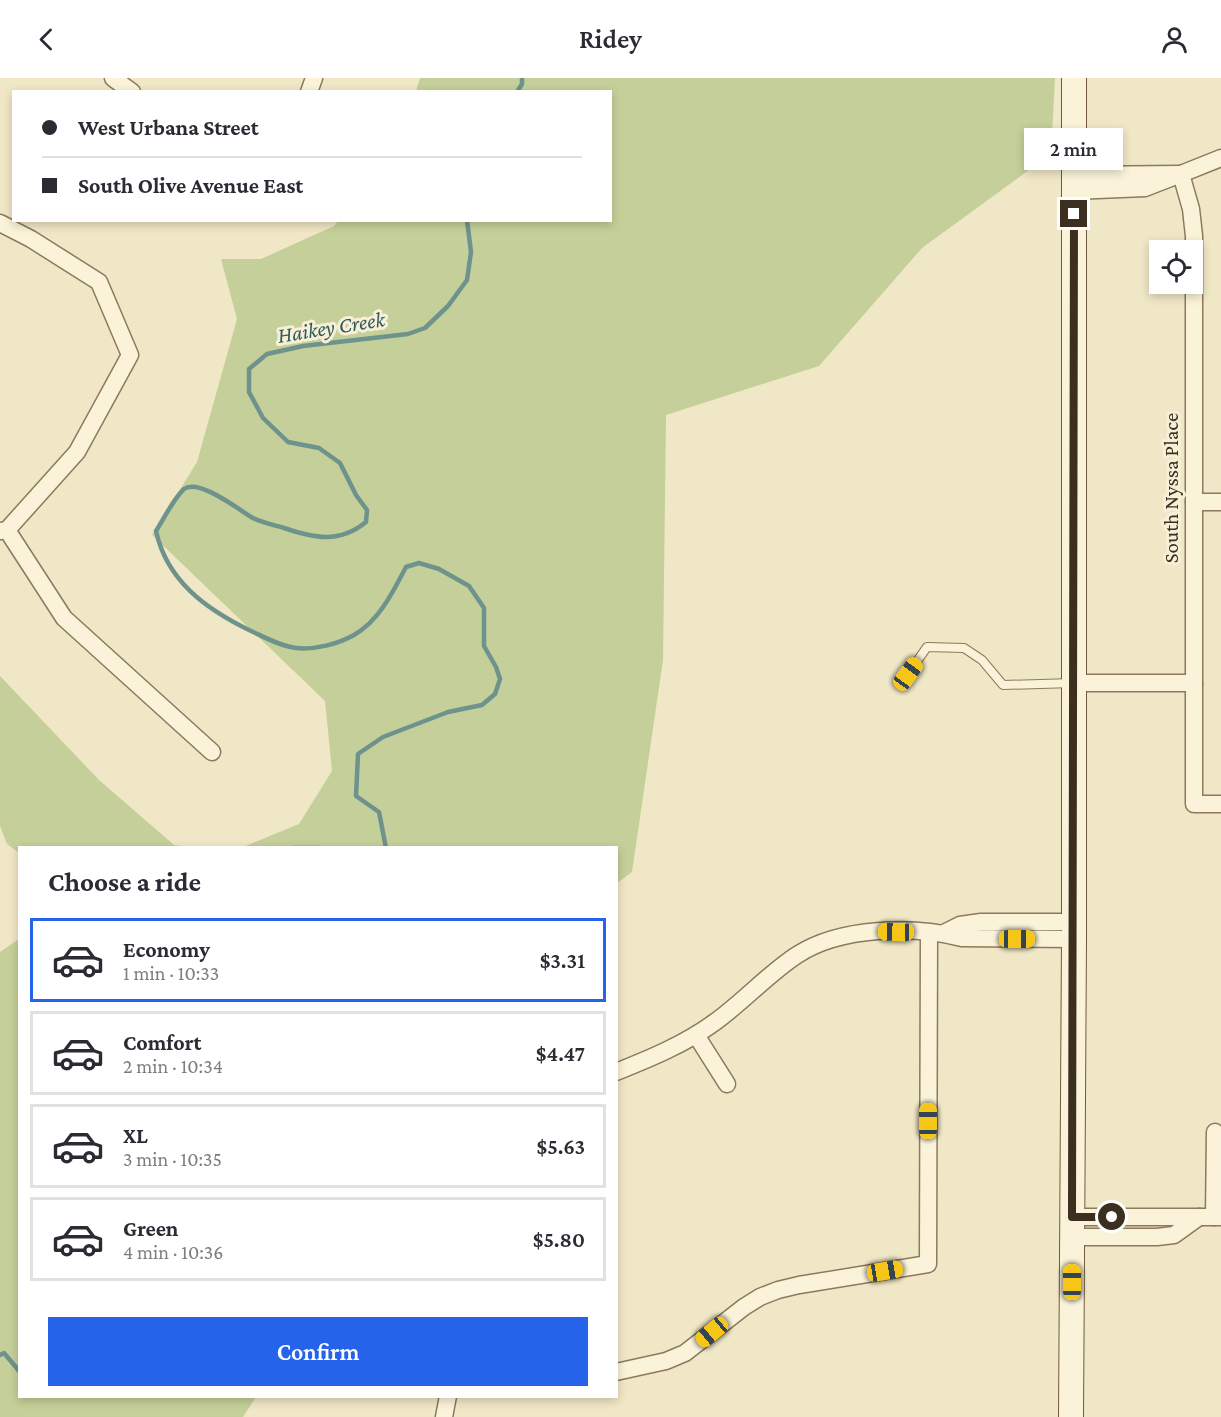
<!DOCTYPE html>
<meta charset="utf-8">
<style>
body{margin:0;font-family:"Crimson Pro",serif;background:#f7f7f7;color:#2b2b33;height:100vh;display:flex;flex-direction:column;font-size:22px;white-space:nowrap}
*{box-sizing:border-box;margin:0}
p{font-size:20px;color:#7c7c81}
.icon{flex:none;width:33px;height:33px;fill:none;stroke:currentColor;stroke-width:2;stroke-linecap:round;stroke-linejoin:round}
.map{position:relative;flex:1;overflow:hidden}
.panel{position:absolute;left:18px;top:768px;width:600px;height:552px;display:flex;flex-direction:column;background:#fff;border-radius:0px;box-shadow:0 3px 9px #0003}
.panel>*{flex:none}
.top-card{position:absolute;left:12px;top:12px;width:600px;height:132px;border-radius:0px;box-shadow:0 3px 9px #0003;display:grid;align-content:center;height:132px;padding:0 30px;background:#fff}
.controls{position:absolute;left:1149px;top:162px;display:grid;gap:12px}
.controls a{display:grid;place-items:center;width:54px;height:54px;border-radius:0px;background:#fff;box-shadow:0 3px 9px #0003;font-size:30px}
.end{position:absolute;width:27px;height:27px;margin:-14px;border:8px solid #3c2f1f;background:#fff;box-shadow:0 0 0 3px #fff}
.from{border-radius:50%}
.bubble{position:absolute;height:42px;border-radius:0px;background:#fff;box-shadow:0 3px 9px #0003;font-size:20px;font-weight:600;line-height:42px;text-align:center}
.car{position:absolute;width:18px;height:36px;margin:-18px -9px;border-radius:8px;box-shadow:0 0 4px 2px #0007;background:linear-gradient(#f5c518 24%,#345 0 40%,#f5c518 0 76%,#345 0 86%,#f5c518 0)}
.top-card b{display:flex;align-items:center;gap:21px;height:57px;font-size:22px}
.top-card b+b{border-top:2px solid #e1e1e2}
.top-card i{width:15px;height:15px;background:#2b2b33}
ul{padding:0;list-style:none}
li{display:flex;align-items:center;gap:18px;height:84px;margin:0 12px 9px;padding:0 18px;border:3px solid #e1e1e2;border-radius:0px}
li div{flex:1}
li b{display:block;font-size:22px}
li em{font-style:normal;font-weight:600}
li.current{border-color:#2563eb}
li>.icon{width:54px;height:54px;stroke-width:1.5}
h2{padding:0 30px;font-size:27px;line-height:72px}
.action{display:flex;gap:12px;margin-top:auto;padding:12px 30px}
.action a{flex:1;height:69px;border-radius:0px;background:#2563eb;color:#fff;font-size:24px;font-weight:600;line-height:69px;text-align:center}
header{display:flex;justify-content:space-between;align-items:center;height:78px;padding:0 30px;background:#fff;font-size:27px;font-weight:600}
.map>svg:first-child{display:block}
.green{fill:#c5cf99}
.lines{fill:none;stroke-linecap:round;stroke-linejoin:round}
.stream{stroke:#6e938c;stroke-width:4.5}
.lane-casing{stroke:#8d795b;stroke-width:10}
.street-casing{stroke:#8d795b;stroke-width:19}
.secondary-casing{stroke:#6f5a3e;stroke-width:26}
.lane{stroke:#faf3da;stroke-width:8}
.street{stroke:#faf3da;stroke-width:16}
.secondary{stroke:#faf3da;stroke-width:24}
.route{stroke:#3c2f1f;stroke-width:8}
.labels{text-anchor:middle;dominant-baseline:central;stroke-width:6;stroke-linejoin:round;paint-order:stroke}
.street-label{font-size:21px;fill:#3c2f1f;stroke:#f7f0d6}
.water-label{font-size:22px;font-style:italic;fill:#2e5c5d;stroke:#f7f0d6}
</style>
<header><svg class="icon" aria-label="back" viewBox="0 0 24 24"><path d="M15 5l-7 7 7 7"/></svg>Ridey<svg class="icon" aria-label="person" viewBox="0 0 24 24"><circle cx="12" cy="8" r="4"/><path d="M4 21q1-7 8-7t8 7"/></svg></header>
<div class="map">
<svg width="1221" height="1339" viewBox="0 0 1221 1339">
<rect width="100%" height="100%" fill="#f0e7c6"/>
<g class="green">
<polygon points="420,0 1055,0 1051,76 922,170 819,288 666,337 663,582 632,794 617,805 616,770 243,769 299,746 332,693 325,623 152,457 197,384 237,241 221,181 261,181 334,148 338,143 610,142 610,14 416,13"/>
<polygon points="0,598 99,702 174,767 188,769 20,770 19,775 7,766 0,748"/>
<polygon points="19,861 20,1318 256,1319 243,1339 0,1339 0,874"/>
</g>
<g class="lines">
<g class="stream">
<polyline points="517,14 522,6 522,0"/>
<polyline points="293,770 319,770"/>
<path d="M386 770 379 734 356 718 358 676 383 659 448 634 482 627 495 616 500 601 496 589 484 568V530L469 508 439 491 419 485 406 489C393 514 379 543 354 557 338 566 315 572 296 570 280 568 264 559 249 552 206 531 167 503 156 453 163 442 174 420 184 411 199 400 239 432 253 440 263 445 274 447 284 450 314 460 339 466 366 444L367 432 356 417 340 385 319 370 288 364 263 340 249 314V291L267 276 303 268 408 256 425 250 448 228 467 202 471 174 467 142"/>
<polyline points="0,1277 4,1275 20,1294"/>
</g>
<g class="lane-casing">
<polyline id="lane" points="908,596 927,569 964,570 982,582 1003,607 1073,605"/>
</g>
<g class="street-casing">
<g id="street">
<polyline points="113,0 132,14"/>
<polyline points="309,14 314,0"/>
<polyline points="1221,80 1181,96 1191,131 1194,158 1194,726 1221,726"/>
<polyline points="1074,113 1145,110 1181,96 1074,97"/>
<polyline points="0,145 31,161 99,204 130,277 77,374 7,452 0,453"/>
<polyline points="1194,424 1221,424"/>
<polyline points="7,452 64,540 212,674"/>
<polyline points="1073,605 1194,605"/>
<polyline points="944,855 960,847 981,844 1074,844"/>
<polyline points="696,957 727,1006"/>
<path d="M616 994C651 980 685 966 715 944 743 924 768 896 797 877 840 849 913 847 962 860L1074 861"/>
<polyline points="1072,1139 1221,1139"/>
<polyline points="1214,1139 1215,1054"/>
<polyline points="1072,1159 1157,1159 1174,1157 1199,1139"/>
<polyline points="616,1294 666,1283 685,1275 744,1229 760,1219 778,1212 799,1207 928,1186 929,855"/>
<polyline points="444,1339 448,1318"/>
</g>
</g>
<g class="secondary-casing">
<polyline id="secondary" points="1071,1339 1074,861 1074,0"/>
</g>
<use href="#lane" class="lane"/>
<use href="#street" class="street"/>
<use href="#secondary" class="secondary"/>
</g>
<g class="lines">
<polyline class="route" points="1074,136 1072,1139 1112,1139"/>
</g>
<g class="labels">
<g class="street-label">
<text transform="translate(1171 410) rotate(-90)">South Nyssa Place</text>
</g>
<g class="water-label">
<text transform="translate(331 249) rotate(-9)">Haikey Creek</text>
</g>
</g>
</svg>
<div class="controls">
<a><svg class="icon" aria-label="locate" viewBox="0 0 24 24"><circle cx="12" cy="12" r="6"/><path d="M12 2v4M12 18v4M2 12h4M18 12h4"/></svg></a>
</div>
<i class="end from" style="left:1112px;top:1139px"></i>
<i class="end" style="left:1074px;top:136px"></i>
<div class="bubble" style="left:1024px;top:50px;width:99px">2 min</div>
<i class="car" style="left:908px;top:596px;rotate:36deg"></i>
<i class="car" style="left:896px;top:854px;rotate:271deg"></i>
<i class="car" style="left:1017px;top:861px;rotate:90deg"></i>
<i class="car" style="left:928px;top:1043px;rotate:0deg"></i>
<i class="car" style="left:885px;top:1193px;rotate:81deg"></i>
<i class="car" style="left:1072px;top:1204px;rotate:0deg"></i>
<i class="car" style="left:712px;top:1254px;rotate:230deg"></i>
<div class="top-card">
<b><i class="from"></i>West Urbana Street</b>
<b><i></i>South Olive Avenue East</b>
</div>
<section class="panel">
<h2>Choose a ride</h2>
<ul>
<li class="current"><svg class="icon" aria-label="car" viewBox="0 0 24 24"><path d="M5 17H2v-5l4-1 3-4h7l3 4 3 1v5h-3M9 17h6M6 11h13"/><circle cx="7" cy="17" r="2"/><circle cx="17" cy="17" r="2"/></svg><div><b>Economy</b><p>1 min · 10:33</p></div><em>$3.31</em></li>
<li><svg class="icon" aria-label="car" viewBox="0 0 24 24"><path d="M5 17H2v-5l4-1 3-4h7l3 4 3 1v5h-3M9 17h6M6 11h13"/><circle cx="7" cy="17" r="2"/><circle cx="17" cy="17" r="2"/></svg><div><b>Comfort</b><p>2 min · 10:34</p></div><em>$4.47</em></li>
<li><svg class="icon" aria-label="car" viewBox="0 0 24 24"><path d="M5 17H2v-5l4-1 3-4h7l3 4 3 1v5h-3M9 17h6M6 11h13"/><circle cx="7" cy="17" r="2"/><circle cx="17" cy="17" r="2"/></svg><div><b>XL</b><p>3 min · 10:35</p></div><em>$5.63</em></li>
<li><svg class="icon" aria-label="car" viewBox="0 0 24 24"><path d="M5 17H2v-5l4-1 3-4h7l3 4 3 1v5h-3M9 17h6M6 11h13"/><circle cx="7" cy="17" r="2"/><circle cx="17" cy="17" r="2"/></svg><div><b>Green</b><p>4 min · 10:36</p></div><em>$5.80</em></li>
</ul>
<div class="action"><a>Confirm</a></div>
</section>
</div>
